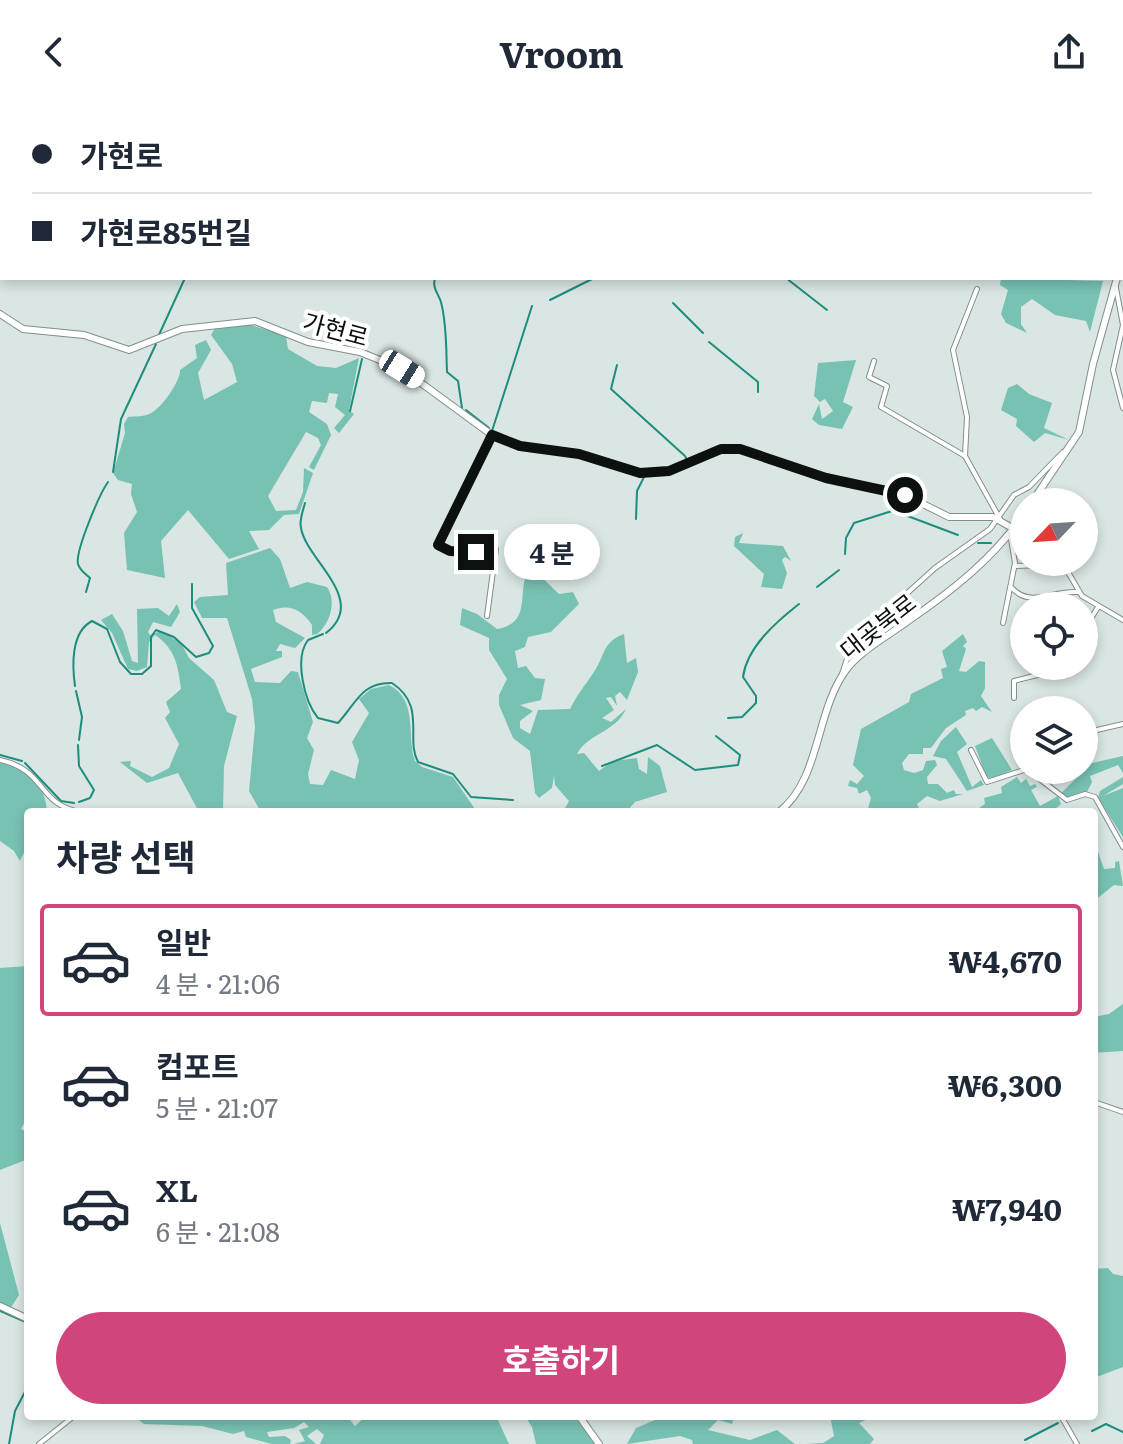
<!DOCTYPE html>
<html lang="ko">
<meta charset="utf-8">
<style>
body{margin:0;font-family:Literata,"Noto Sans KR",serif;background:#f2f2f3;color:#1f2937;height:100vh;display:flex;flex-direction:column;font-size:30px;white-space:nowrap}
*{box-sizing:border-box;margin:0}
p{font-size:26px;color:#747a83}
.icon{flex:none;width:44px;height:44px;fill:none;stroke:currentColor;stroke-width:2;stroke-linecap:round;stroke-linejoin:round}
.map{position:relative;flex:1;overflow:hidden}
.drawer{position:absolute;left:24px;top:704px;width:1074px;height:612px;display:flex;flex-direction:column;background:#fff;border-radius:8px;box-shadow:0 4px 12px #0003}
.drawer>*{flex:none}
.guide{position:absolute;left:0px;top:0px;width:1124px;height:176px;box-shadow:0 4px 12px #0003;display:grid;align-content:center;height:176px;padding:0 32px;background:#fff}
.needle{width:52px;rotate:245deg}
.controls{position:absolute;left:1010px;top:384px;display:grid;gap:16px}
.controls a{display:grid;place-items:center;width:88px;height:88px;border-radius:50%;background:#fff;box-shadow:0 4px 12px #0003;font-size:40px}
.end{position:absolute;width:36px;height:36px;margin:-18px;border:10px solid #0c100f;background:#fff;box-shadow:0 0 0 4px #fff}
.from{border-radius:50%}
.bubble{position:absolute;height:56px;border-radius:28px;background:#fff;box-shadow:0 4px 12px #0003;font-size:26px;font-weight:700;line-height:56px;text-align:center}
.car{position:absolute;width:24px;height:48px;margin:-24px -12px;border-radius:10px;box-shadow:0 0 6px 2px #0007;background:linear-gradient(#fff 24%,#345 0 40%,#fff 0 76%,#345 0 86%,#fff 0)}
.guide b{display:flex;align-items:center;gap:28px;height:76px;font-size:30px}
.guide b+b{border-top:2px solid #e0e1e3}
.guide i{width:20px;height:20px;background:#1f2937}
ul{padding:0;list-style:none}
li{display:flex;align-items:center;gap:24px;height:112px;margin:0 16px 12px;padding:0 16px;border:4px solid transparent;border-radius:8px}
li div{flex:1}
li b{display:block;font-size:30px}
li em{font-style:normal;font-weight:700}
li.on{border-color:#cf457c}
li>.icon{width:72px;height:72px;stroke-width:1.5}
h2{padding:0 32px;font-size:36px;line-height:96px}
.action{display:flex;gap:16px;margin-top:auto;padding:16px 32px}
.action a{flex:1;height:92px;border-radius:48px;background:#cf457c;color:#fff;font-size:32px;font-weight:700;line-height:92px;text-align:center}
header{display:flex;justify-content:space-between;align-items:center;height:104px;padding:0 32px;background:#fff;font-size:36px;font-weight:700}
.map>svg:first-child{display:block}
.green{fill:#78c2b3}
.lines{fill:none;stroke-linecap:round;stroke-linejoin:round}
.stream{stroke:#1d8d7d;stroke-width:2}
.minor-casing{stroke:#828f8c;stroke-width:6}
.tertiary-casing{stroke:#828f8c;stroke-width:8}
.minor{stroke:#fff;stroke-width:4}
.tertiary{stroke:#fff;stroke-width:6}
.route{stroke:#0c100f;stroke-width:10}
.labels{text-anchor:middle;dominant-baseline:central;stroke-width:8;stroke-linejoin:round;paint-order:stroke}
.street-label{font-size:24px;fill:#0c100f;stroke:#fff}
</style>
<header><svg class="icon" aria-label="back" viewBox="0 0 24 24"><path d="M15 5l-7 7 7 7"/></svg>Vroom<svg class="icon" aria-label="share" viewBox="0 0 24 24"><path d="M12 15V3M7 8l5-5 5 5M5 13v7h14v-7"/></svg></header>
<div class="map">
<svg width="1123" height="1340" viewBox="0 0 1123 1340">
<rect width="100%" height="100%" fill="#d9e6e3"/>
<g class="green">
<polygon points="1001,174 1103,177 1090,228 1086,217 1055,211 1032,195 1021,203 1021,220 1027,229 1006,219 1001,210 1008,186 1000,181"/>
<path d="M248 220 286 232 288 245 317 262 336 264 359 254 349 306 354 310 339 329 334 324 345 311 335 303 338 290 329 289 327 299 312 297 309 308 327 320 331 331 314 366 309 363 321 341 318 334 306 328 268 392 276 407 296 406 303 388 304 364 313 369 299 410 284 411 269 426 249 427 259 445 229 455 188 406 161 437 165 474 127 466 124 429 137 408 131 390 132 380 118 376 113 369 125 329 124 320 128 313C135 312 143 313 149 310 161 306 181 276 180 266L197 254 195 241 206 236 211 246 198 269 204 296 237 278 232 260 211 231 215 224Z"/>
<polygon points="856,256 843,298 853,303 842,325 819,321 812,315 819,300 822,315 833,307 825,295 820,298 814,292 818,259"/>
<polygon points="1017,280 1029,290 1052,299 1044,324 1069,336 1045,329 1034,338 1016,322 1017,315 1001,306 1008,284"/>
<polygon points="743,429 739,439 783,442 791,457 785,453 782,456 787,469 782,485 761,483 764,470 734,442 735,433"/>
<path d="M270 444 280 455 290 484 307 478 327 483C338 499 328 522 317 530L312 531V521C303 507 290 499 273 506L276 518 305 534 295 544 280 540 276 547H282V553L251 565 255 578 280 579 291 567 298 568 313 618 307 634 314 646 308 670 310 680 323 681 331 666 355 675 359 656 352 638 369 609 359 595 371 585 389 581C419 596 406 633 415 657L422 663 453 673 477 708H261L249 687 255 623 252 595 227 514H202L194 498 200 493 228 491 226 459Z"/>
<path d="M530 462 559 490 573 488 579 500 551 528 528 533 525 543 515 547 518 564 526 562 535 574 545 575 541 596 520 601 533 607 520 617V624L530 630 538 606 570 605C579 588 583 584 594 568 605 552 602 538 624 530L627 559 636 554 638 568 627 596 620 588 615 592 617 602 611 593 606 594 614 606 602 614 611 618 626 605C616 628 587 630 577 650L584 649 599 667 613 657 637 654 639 665 647 670 648 653 660 662 667 688 635 698 626 708H563L569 697 555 681 554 672 552 684 539 694 535 689 530 647 513 634 499 601V591L507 575 489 546V534L460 521 462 504 477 510 497 525C534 519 515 486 530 462Z"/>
<path d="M177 500 180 508 171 523 153 518 148 528 150 531 161 527 181 539 189 554 214 576 227 608 237 612 224 662 223 708H199L178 669 147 679 120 658 131 657 130 662 152 673 169 664 179 640 165 614 170 608 166 598 181 585C178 564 177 546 155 531L149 538 147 563 137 567 128 565 112 529 101 516 112 510 123 527 132 557 138 559 137 505 158 504 169 512Z"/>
<polygon points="963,530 967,538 963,542 966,545 959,567 966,568 979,557 985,558 985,584 981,592 992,608 982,603 976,607 973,604 965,607 966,611 946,624 931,644 923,644 923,650 909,650 902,659 904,666 914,669 923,666 926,657 935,656 937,661 927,673 928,680 938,680 947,689 954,686 956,690 963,690 940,697 927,692 917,700 921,708 867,708 871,694 867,686 859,690 857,684 848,682 850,676 857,680 864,672 853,661 861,625 909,598 911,590 943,574 941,565 947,563 942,547"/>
<polygon points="956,623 967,640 957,648 972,683 981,676 984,681 967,687 946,655 933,652 941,637"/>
<polygon points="992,634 1012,666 992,675 986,672 975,642"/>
<polygon points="1123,652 1123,669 1118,661 1090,672 1092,678 1087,688 1070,695 1060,690 1092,659"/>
<path d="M0 658C26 665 46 679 47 708H28V740L20 757 14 747 0 737Z"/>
<polygon points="1017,673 1021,679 1026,675 1030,682 1035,680 1037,683 1031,686 1040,702 1058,692 1061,700 1052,708 973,708 985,700 984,694 1002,689 1001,683"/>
<polygon points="1123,673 1123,680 1103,692 1123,684 1123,733 1098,694 1100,687"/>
<polygon points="1097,745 1104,765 1115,764 1115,758 1119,757 1123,782 1114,781 1094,797 1094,747"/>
<polygon points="28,862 28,1011 21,1025 28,1029 28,1055 0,1066 0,864"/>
<polygon points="1123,900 1123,947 1094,949 1097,978 1094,983 1094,913 1109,910"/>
<polygon points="0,1119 19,1191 10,1205 0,1199"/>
<polygon points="1108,1164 1113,1170 1123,1172 1123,1263 1094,1274 1094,1165"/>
<polygon points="133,1312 347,1312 355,1322 366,1312 496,1312 509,1340 320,1340 324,1331 317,1325 307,1332 316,1340 294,1340 305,1337 299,1326 309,1323 304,1318 294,1324 267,1328 269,1333 285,1332 291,1336 290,1340 272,1340 246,1333 244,1327 233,1330 202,1322 144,1320"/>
<polygon points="525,1312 578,1312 599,1340 536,1340 532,1323"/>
<polygon points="650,1312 734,1312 732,1320 718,1316 708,1326 750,1336 777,1326 795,1340 693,1340 692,1336 680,1332 627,1340 636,1324 655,1316"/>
<polygon points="830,1312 875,1312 859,1319 874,1335 870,1340 806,1340 823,1339 834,1332"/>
</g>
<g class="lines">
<g class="stream">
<polyline points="458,0 461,2"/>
<polyline points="999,0 1001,2"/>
<polyline points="271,2 275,0"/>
<polyline points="494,2 494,0"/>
<polyline points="886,2 888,0"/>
<polyline points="946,2 963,0"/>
<path d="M435 174C432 184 438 189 441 198 447 221 446 246 447 268L458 277 462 304"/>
<polyline points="786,174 827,206"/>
<polyline points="550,196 594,174"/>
<polyline points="673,199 703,229"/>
<polyline points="158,233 185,174"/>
<polyline points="709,238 758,278 758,288"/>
<polyline points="617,261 611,285 685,352 687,356 678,360"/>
<polyline points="466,306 489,324"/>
<polyline points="350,307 362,255"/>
<polyline points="492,327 532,202"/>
<polyline points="113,368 121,315 156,240"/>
<path d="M305 399C303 407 299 416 301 424 306 456 369 496 326 529"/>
<polyline points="897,408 958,431"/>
<polyline points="636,415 637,387 645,371"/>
<polyline points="440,431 482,344"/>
<polyline points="978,439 991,439"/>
<polyline points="845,450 846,434 854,419 892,407"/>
<polyline points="817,483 839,466"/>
<path d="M86 488 90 474C86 470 80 467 78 460 75 447 100 389 108 378"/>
<path d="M323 530 308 536C294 554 304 597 318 614L338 619C356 600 361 578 392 579 427 602 405 634 418 658L453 670 471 693 513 696"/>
<path d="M75 582C72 561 71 528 92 517L107 525 120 558 131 570H142L151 562V533L156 526 174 533 196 553 209 549 213 542 192 504V480"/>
<polyline points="76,587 82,613 79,636"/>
<path d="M728 614 742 613 756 599V592L743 573C747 543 776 518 799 500"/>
<polyline points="78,641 79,662 94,686 90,694 79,698"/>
<polyline points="0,651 22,657"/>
<polyline points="25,659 61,697 74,699"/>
<polyline points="602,662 657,641 695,666 738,661 740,651 716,632"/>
<polyline points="0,1207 28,1219"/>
<polyline points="1092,1327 1106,1320 1123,1328"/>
<polyline points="1025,1336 1058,1319"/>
<polyline points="9,1340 15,1307 28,1282"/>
</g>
<g class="minor-casing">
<g id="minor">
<polyline points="257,0 258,2"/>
<polyline points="1116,184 1123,221 1113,266 1123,304"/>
<polyline points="977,185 953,246 967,313 965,352 1000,415"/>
<polyline points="874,257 869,273 887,282 881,303 965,352"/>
<polyline points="1062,458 1082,492 1123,516"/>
<polyline points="1015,462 1064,460"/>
<path d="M1011 483C1030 505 1052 486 1078 488"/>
<polyline points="487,512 496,445 458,448 438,441 492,331"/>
<polyline points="1003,519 1015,459 1010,429"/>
<polyline points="1084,526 1098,503"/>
<polyline points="842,570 849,549 862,530 935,464 990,425 1014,391 1029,383 1063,348"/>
<polyline points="1014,594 1014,577 1072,562"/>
<polyline points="1084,629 1123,620"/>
<polyline points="971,646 987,678 1024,666"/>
<path d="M0 656C47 666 37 701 81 708"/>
<polyline points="1028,666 1067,696 1085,690 1095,693 1123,743"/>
<polyline points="1094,998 1123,1008"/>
<polyline points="1061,1312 1077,1340"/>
<polyline points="39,1340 74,1312"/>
</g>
</g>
<g class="tertiary-casing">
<g id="tertiary">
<polyline points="146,2 151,0"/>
<polyline points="0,71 2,70"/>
<polyline points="1122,76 1123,73"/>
<polyline points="0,210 23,225 84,231 129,246 182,225 255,217 308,238 360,248 402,265 492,331 520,342 579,350 640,369 669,367 721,345 740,345 826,374 905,391 949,413 993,413 1014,425"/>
<polyline points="1032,398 1079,328 1093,260 1117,174"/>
<path d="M779 708C821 675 815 608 846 566 861 546 888 532 908 517 952 487 994 454 1024 410"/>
<polyline points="0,1202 28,1215"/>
<polyline points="579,1312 599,1340"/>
</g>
</g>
<use href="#minor" class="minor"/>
<use href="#tertiary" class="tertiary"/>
</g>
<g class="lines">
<polyline class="route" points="476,448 450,447 438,441 492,331 520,342 579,350 640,369 669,367 721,345 740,345 826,374 905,391"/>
</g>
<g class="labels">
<g class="street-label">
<text transform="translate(336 224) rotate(15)">가현로</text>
<text transform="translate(877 521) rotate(-38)">대곶북로</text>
</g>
</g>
</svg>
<div class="controls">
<a><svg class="needle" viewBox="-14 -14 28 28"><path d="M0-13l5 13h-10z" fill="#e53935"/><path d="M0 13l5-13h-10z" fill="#747a83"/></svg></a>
<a><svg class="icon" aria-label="locate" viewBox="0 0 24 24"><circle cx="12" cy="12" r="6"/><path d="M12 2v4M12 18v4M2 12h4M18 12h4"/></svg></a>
<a><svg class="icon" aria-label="layers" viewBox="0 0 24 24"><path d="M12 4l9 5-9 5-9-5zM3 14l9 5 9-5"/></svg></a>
</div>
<i class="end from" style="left:905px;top:391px"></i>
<i class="end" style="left:476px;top:448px"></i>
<div class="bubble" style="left:504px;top:420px;width:96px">4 분</div>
<i class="car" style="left:402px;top:265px;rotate:122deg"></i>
<div class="guide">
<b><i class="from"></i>가현로</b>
<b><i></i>가현로85번길</b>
</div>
<section class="drawer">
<h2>차량 선택</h2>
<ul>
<li class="on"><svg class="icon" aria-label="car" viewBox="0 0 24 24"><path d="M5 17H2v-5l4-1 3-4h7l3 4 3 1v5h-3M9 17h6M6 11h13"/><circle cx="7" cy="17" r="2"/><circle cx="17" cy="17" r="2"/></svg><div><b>일반</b><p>4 분 · 21:06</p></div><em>₩4,670</em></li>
<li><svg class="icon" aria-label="car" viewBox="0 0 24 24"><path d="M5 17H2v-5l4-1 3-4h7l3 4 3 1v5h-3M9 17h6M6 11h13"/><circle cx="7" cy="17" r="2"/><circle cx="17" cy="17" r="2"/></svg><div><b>컴포트</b><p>5 분 · 21:07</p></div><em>₩6,300</em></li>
<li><svg class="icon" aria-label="car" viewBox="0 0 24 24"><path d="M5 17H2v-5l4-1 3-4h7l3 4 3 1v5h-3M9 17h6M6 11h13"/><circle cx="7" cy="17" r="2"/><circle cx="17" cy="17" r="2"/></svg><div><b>XL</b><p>6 분 · 21:08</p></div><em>₩7,940</em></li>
</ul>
<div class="action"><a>호출하기</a></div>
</section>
</div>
